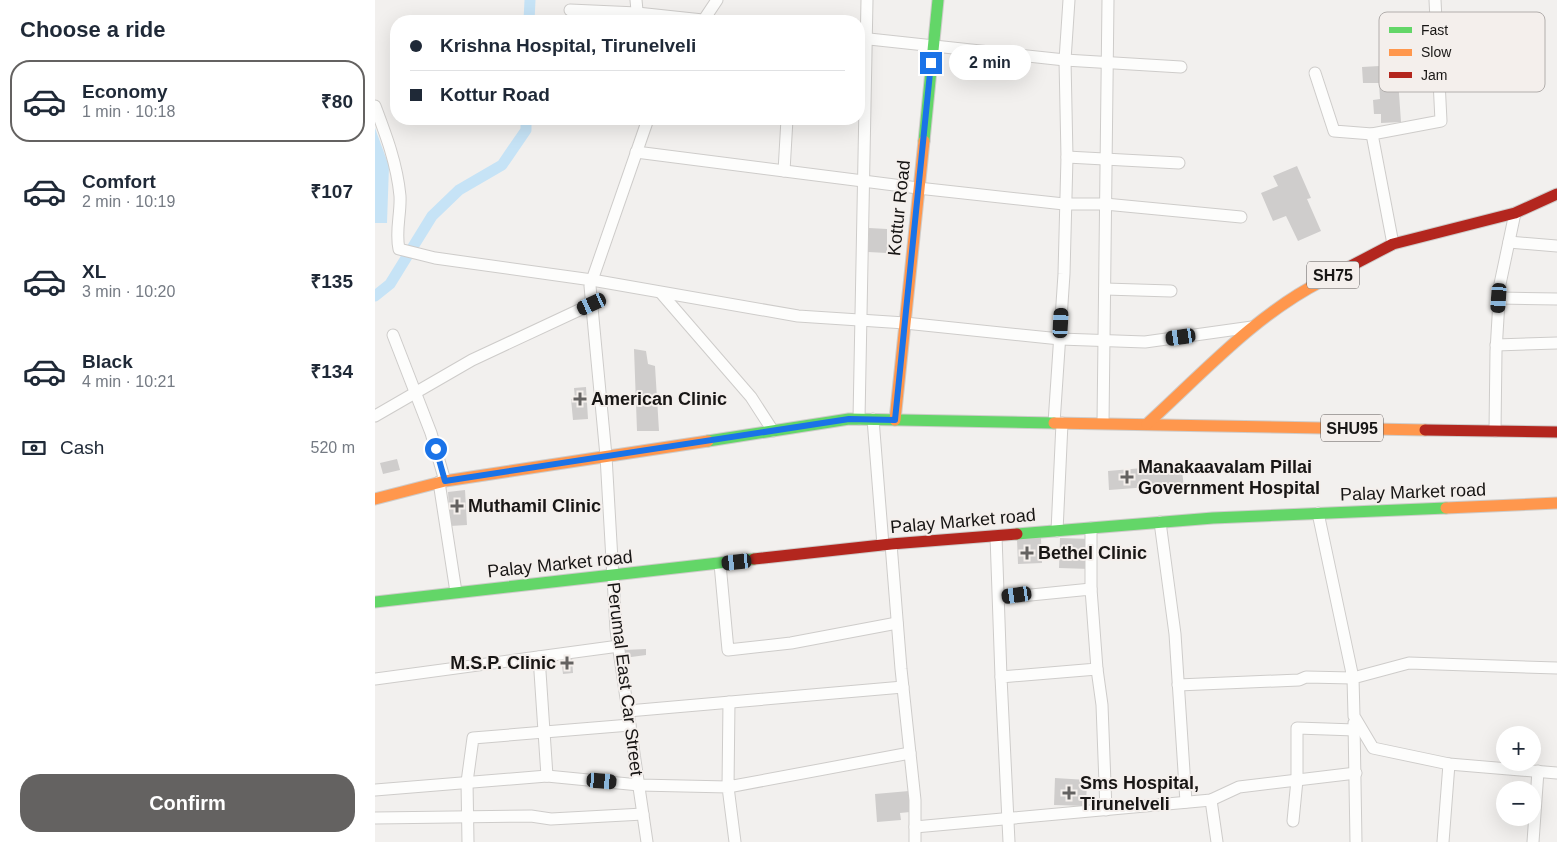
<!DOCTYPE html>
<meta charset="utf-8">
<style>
body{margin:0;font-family:Helvetica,sans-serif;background:#f2f2f3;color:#1f2937;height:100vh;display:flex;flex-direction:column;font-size:19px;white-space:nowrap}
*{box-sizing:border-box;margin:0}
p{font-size:16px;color:#747a83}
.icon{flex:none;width:28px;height:28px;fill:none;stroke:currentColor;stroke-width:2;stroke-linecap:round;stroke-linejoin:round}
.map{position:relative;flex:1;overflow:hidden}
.panel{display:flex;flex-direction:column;background:#fff;width:375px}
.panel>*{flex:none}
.guide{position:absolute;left:15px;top:15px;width:475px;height:110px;border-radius:20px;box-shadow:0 5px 20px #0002;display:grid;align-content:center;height:110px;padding:0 20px;background:#fff}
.tools{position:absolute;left:1121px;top:726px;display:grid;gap:10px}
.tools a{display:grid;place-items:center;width:45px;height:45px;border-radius:50%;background:#fff;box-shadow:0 5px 20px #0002;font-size:25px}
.end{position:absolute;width:22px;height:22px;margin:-11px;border:6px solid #1a73e8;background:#fff;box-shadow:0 0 0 2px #fff}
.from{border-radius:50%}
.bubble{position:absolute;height:35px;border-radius:18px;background:#fff;box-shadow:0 5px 20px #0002;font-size:16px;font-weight:700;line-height:35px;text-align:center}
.car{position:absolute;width:15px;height:30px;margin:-15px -8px;border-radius:6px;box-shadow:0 0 4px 1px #0007;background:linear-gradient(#222 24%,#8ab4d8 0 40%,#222 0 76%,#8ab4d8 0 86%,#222 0)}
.guide b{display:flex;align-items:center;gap:18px;height:48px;font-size:19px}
.guide b+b{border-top:1px solid #e0e1e3}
.guide i{width:12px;height:12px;background:#1f2937}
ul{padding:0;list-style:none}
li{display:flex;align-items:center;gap:15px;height:82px;margin:0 10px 8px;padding:0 10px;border:2px solid transparent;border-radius:20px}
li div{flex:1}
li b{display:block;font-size:19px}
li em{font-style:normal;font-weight:700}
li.current{border-color:#646261}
li>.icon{width:45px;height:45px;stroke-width:1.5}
h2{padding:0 20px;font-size:22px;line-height:60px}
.pay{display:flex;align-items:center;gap:12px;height:55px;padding:0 20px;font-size:19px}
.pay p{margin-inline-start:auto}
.primary-button{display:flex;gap:10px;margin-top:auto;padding:10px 20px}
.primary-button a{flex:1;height:58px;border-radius:20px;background:#646261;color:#fff;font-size:20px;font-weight:700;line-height:58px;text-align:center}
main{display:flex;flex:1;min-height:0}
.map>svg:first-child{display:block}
.water{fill:#c6e3f6}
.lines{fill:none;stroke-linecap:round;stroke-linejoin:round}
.canal{stroke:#c6e3f6;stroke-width:11}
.building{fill:#cfcdcc}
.street-casing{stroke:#ceccca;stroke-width:13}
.fast-casing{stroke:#ceccca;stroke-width:13}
.slow-casing{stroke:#ceccca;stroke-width:13}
.jam-casing{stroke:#ceccca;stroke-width:13}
.street{stroke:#fdfdfc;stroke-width:11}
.fast{stroke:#63d668;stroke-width:11}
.slow{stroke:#ff974d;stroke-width:11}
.jam{stroke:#b3261e;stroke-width:11}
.route{stroke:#1a73e8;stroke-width:6}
.poi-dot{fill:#646261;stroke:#f4efec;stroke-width:2}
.labels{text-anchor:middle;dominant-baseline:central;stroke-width:4;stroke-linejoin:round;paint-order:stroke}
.shield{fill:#f4efec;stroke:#5a5756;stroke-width:1}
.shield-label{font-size:16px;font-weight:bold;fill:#181615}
.street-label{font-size:18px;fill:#181615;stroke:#f4efec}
.poi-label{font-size:18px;font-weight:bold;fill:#181615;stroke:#f4efec;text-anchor:start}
.key{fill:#f4efec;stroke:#b2aeac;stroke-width:1}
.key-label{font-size:14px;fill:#181615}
</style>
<main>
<section class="panel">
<h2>Choose a ride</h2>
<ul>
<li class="current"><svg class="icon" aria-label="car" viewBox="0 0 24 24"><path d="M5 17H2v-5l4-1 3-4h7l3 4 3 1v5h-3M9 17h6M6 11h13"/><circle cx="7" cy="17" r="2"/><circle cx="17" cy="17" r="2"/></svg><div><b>Economy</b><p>1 min · 10:18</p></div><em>₹80</em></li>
<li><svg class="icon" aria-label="car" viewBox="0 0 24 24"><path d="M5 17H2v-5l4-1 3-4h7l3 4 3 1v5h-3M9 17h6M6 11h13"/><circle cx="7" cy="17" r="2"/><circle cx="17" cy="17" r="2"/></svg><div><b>Comfort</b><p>2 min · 10:19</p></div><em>₹107</em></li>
<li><svg class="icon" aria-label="car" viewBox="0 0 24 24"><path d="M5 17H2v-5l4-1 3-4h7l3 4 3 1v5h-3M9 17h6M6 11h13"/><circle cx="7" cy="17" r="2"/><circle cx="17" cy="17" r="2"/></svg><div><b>XL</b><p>3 min · 10:20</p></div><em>₹135</em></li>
<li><svg class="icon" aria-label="car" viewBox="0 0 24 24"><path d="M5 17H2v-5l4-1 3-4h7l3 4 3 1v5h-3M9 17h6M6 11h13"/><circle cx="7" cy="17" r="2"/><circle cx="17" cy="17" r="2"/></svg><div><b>Black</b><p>4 min · 10:21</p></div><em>₹134</em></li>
</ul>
<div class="pay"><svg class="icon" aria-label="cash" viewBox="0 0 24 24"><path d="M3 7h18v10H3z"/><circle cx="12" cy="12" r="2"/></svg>Cash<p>520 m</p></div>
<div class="primary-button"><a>Confirm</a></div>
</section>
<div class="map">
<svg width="1182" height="842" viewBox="0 0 1182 842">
<rect width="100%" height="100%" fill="#f2f0ee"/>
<polygon class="water" points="0,128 14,166 12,223 0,223"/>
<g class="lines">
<g class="canal">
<polyline points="154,21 155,0"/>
<polyline points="0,296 15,284 57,216 84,190 127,165 151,130 151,119"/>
</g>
</g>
<g class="building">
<polygon points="1022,65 1026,122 1006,123 1006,114 999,114 998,100 1005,99 1004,83 988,83 987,67"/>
<polygon points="922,166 936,198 932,199 946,231 923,241 911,216 898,221 886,193 903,186 898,176"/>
<polygon points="494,228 512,229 512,253 493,252"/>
<polygon points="259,349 271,351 273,364 280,366 284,431 262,431"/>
<polygon points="211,387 213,419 198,420 196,399 200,399 199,388"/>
<polygon points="22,459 25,470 8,474 5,463"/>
<polygon points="791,466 791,473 807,471 809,487 788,489 787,486 734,490 733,471"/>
<polygon points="90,490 92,525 75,526 73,492"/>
<polygon points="666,538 667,563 643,564 642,539"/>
<polygon points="685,538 716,539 715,569 684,568"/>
<polygon points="271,649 271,655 249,658 249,650"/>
<polygon points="197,656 198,673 188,674 186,657"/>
<polygon points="680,778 712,780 711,806 679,805"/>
<polygon points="534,791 535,812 525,813 526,820 502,822 500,794"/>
</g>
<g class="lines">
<g class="street-casing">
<g id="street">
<polyline points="261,0 263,21"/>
<polyline points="195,10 262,13 337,21"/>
<polyline points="328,21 342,0"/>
<polyline points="485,38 690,60 806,67"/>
<polyline points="940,73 959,131 997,134"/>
<path d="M0 106C11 135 22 164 25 196 26 214 20 231 24 249L60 258 217 280 423 316 530 323 685 339 770 342 877 327"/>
<polyline points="261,152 543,188 689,204 730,204 866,217"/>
<polyline points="692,157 804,163"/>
<polyline points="409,171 412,119"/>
<polyline points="1134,242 1182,246"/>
<polyline points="1018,244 997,134 1066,121 1060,0"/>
<polyline points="730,289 796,291"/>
<polyline points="286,293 376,397 398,431"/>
<polyline points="1124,298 1182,299"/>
<polyline points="18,335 56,433 70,481"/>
<polyline points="1121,345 1182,343"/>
<polyline points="0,416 97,360 217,304"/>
<polyline points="484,419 492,0"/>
<polyline points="498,419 508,545"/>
<polyline points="679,423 689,274 692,157 690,60 694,0"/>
<polyline points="728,423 733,0"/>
<polyline points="1120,431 1121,351 1125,284 1140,213"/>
<polyline points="64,482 81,592"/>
<polyline points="785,522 800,634 811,802"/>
<polyline points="682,531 687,423"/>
<polyline points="621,536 626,677"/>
<polyline points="516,544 526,669 540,800 540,842"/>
<polyline points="345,564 353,650 416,643 522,623"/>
<polyline points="716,589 716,528"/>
<polyline points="625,598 716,589 722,669 626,677 634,842"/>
<polyline points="164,657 172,776"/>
<polyline points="1182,668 1034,663 978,678 979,716 998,748 1074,764 1182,773"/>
<polyline points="722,669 727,705 731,810"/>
<polyline points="0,679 244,646"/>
<polyline points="803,685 924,680 931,677 978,678 943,513"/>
<polyline points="354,702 353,787 535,753"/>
<polyline points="253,711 528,687"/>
<polyline points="979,723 981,842"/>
<polyline points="0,790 172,776 264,785 353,787 360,842"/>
<polyline points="836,800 842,842"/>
<polyline points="0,818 156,816 176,819 268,814"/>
<polyline points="918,821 922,780 922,728 980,730"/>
<polyline points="540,827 836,800 864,787 981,773"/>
<polyline points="93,842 92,782 98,738 255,725"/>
<polyline points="272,842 241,630 231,456 215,286 273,119"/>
<polyline points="1068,842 1074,764"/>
<polyline points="1158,842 1163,771"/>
</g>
</g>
<g class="fast-casing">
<g id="fast">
<polyline points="549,141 563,0"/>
<polyline points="333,441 474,419 679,423"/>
<polyline points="642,534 838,518 1071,508"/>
<polyline points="0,602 379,559"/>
</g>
</g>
<g class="slow-casing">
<g id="slow">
<polyline points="520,420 549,141"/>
<polyline points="679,423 1050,430"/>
<path d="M772 424C827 374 880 315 947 281"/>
<polyline points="0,499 70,481 333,441"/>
<polyline points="1071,508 1182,503"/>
</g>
</g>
<g class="jam-casing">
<g id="jam">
<polyline points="947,281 1018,244 1140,213 1182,194"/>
<polyline points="1050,430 1182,432"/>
<polyline points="379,559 516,544 642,534"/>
</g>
</g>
<use href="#street" class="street"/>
<use href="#fast" class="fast"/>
<use href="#slow" class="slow"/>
<use href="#jam" class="jam"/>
</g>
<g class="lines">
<polyline class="route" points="61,449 70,481 474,419 520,420 556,63"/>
</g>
<g class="poi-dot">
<path d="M202.5 391.5h5v5h5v5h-5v5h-5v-5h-5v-5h5z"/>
<path d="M749.5 469.5h5v5h5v5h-5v5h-5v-5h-5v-5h5z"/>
<path d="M79.5 498.5h5v5h5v5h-5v5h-5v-5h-5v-5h5z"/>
<path d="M649.5 545.5h5v5h5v5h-5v5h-5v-5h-5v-5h5z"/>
<path d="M189.5 655.5h5v5h5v5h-5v5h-5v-5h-5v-5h5z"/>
<path d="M691.5 785.5h5v5h5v5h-5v5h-5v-5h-5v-5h5z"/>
</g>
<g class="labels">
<g class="shield">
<rect x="932" y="261.5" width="52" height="27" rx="4"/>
<rect x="946" y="414.5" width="62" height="27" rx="4"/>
</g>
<g class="shield-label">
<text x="958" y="275">SH75</text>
<text x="977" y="428">SHU95</text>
</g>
<g class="street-label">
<text transform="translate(524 208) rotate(-84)">Kottur Road</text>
<text transform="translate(1038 492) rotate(-2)">Palay Market road</text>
<text transform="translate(588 521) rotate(-5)">Palay Market road</text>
<text transform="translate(185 564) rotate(-6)">Palay Market road</text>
<text transform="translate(250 679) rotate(83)">Perumal East Car Street</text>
</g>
<g class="poi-label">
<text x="216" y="399">American Clinic</text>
<text x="763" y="467">Manakaavalam Pillai<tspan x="763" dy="21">Government Hospital</tspan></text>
<text x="93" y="506">Muthamil Clinic</text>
<text x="663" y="553">Bethel Clinic</text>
<text x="181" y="663" text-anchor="end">M.S.P. Clinic</text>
<text x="705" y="783">Sms Hospital,<tspan x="705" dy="21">Tirunelveli</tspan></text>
</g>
</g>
<rect x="1004" y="12" width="166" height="80" rx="8" class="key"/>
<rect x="1014" y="27" width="23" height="6" fill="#63d668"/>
<rect x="1014" y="49" width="23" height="7" fill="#ff974d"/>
<rect x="1014" y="72" width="23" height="6" fill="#b3261e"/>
<g class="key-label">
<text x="1046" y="35">Fast</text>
<text x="1046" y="57">Slow</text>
<text x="1046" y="80">Jam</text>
</g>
</svg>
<div class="tools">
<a>+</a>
<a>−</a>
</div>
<i class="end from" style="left:61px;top:449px"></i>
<i class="end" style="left:556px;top:63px"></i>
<div class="bubble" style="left:574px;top:45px;width:82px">2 min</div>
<i class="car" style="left:1124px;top:298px;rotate:184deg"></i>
<i class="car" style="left:217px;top:304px;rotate:245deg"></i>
<i class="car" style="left:686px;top:323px;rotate:3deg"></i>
<i class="car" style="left:806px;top:337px;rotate:262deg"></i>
<i class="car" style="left:362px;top:562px;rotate:264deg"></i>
<i class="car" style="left:642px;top:595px;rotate:262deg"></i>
<i class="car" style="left:227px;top:781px;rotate:95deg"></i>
<div class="guide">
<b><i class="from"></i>Krishna Hospital, Tirunelveli</b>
<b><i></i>Kottur Road</b>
</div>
</div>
</main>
